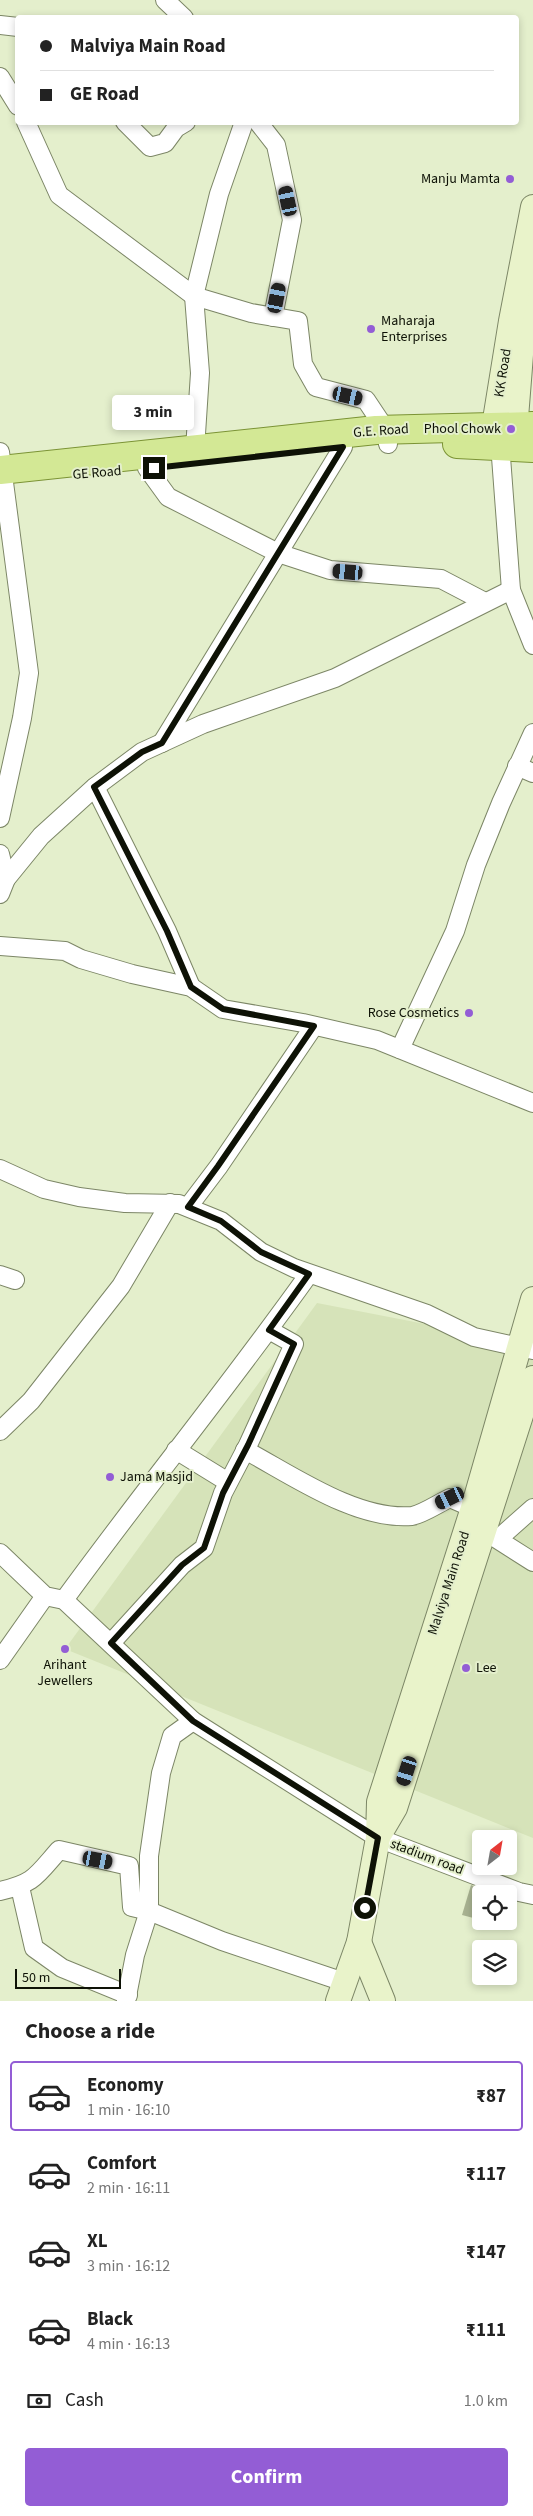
<!DOCTYPE html>
<meta charset="utf-8">
<style>
body{margin:0;font-family:"Source Sans 3",sans-serif;background:#f2f2f2;color:#222;height:100vh;display:flex;flex-direction:column;font-size:19px;white-space:nowrap}
*{box-sizing:border-box;margin:0}
p{font-size:16px;color:#767676}
.icon{flex:none;width:28px;height:28px;fill:none;stroke:currentColor;stroke-width:2;stroke-linecap:round;stroke-linejoin:round}
.map{position:relative;height:2001px;overflow:hidden}
.side{display:flex;flex-direction:column;background:#fff;flex:1}
.side>*{flex:none}
.banner{position:absolute;left:15px;top:15px;width:504px;height:110px;border-radius:5px;box-shadow:0 2px 8px #0003;display:grid;align-content:center;height:110px;padding:0 25px;background:#fff}
.needle{width:32px;rotate:31deg}
.controls{position:absolute;left:472px;top:1830px;display:grid;gap:10px}
.controls a{display:grid;place-items:center;width:45px;height:45px;border-radius:5px;background:#fff;box-shadow:0 2px 8px #0003;font-size:25px}
.scale{position:absolute;left:15px;bottom:12px;width:106px;box-sizing:border-box;padding-left:5px;border:2px solid #0e1206;border-top:0;font-size:14px;line-height:18px;white-space:nowrap;color:#0e1206;-webkit-text-stroke:4px #e4efcc;paint-order:stroke}
.end{position:absolute;width:22px;height:22px;margin:-11px;border:6px solid #0e1206;background:#fff;box-shadow:0 0 0 2px #fff}
.from{border-radius:50%}
.bubble{position:absolute;height:35px;border-radius:5px;background:#fff;box-shadow:0 2px 8px #0003;font-size:16px;font-weight:700;line-height:35px;text-align:center}
.car{position:absolute;width:15px;height:30px;margin:-15px -8px;border-radius:6px;box-shadow:0 0 4px 1px #0007;background:linear-gradient(#222 24%,#8ab4d8 0 40%,#222 0 76%,#8ab4d8 0 86%,#222 0)}
.banner b{display:flex;align-items:center;gap:18px;height:48px;font-size:19px}
.banner b+b{border-top:1px solid #e0e0e0}
.banner i{width:12px;height:12px;background:#222}
ul{padding:0;list-style:none}
li{display:flex;align-items:center;gap:15px;height:70px;margin:0 10px 8px;padding:0 15px;border:2px solid transparent;border-radius:5px}
li div{flex:1}
li b{display:block;font-size:19px}
li em{font-style:normal;font-weight:700}
li.current{border-color:#935dd5}
li>.icon{width:45px;height:45px;stroke-width:1.5}
h2{padding:0 25px;font-size:22px;line-height:60px}
.pay{display:flex;align-items:center;gap:12px;height:55px;padding:0 25px;font-size:19px}
.pay p{margin-inline-start:auto}
.primary-button{display:flex;gap:10px;margin-top:auto;padding:10px 25px}
.primary-button a{flex:1;height:58px;border-radius:5px;background:#935dd5;color:#fff;font-size:20px;font-weight:700;line-height:58px;text-align:center}
.map>svg:first-child{display:block}
.built{fill:#d6e3b9}
.building{fill:#a8b291}
.lines{fill:none;stroke-linecap:round;stroke-linejoin:round}
.street-casing{stroke:#7c8666;stroke-width:20}
.secondary-casing{stroke:#7c8666;stroke-width:26}
.primary-casing{stroke:#7b9335;stroke-width:30}
.street{stroke:#fff;stroke-width:18}
.secondary{stroke:#e9f3ca;stroke-width:24}
.primary{stroke:#d3e895;stroke-width:28}
.route{stroke:#0e1206;stroke-width:6}
.poi-dot{fill:#935dd5;stroke:#e4efcc;stroke-width:2}
.labels{text-anchor:middle;dominant-baseline:central;stroke-width:4;stroke-linejoin:round;paint-order:stroke}
.poi-label{font-size:14px;fill:#0e1206;stroke:#e4efcc;text-anchor:end}
.street-label{font-size:14px;fill:#0e1206;stroke:#e4efcc}
</style>
<div class="map">
<svg width="533" height="2001" viewBox="0 0 533 2001">
<rect width="100%" height="100%" fill="#e4efcc"/>
<polygon class="built" points="317,1303 533,1345 533,1838 65,1649"/>
<polygon class="building" points="471,1885 481,1889 481,1920 462,1915"/>
<g class="lines">
<g class="street-casing">
<g id="street">
<polyline points="165,0 184,18"/>
<polyline points="0,25 18,27"/>
<polyline points="0,77 18,106"/>
<polyline points="26,122 59,195 194,296 251,313 298,321 303,364 316,387 366,400 386,430 388,444"/>
<polyline points="125,122 150,147 165,143 176,128 186,122"/>
<polyline points="258,122 276,145 292,220 273,317"/>
<polyline points="195,449 200,373 194,296 219,194 244,122"/>
<polyline points="0,452 29,673 22,718 0,818"/>
<polyline points="501,457 511,590 533,645"/>
<polyline points="147,468 168,497 278,553 330,570 441,579 485,602"/>
<polyline points="162,743 343,447"/>
<polyline points="517,766 533,773"/>
<polyline points="95,787 167,931 191,987"/>
<polyline points="0,854 6,879"/>
<polyline points="0,894 6,879 41,836 95,787 142,752 203,724 335,678 511,590"/>
<polyline points="0,946 65,951 81,959 132,974 191,987 223,1009 303,1023 377,1040 533,1103"/>
<polyline points="400,1049 455,931 476,865 501,803 533,733"/>
<polyline points="0,1169 44,1189 79,1197 125,1203 179,1204 221,1221 261,1252 294,1268 427,1314 474,1337 533,1350"/>
<polyline points="188,1207 219,1166 314,1026"/>
<polyline points="0,1275 15,1280"/>
<polyline points="0,1431 31,1401 121,1286 170,1203"/>
<polyline points="176,1450 228,1482"/>
<path d="M245 1450C292 1475 357 1521 412 1516 423 1514 439 1503 450 1498L473 1508"/>
<polyline points="475,1525 533,1562"/>
<polyline points="498,1539 533,1508"/>
<polyline points="0,1553 45,1596 64,1600 193,1721 378,1838 519,1892 533,1895"/>
<path d="M64 1600C144 1490 230 1385 309 1274"/>
<polyline points="111,1643 182,1565 204,1548 223,1493 248,1445 294,1344 269,1330"/>
<polyline points="0,1660 45,1596"/>
<polyline points="20,1887 34,1948 62,1968 128,1995"/>
<path d="M0 1891C35 1883 36 1876 59 1850L129 1866 132 1907 149 1911 222 1941 344 1982"/>
<polyline points="126,2001 135,1955 149,1911 149,1856 161,1773 172,1736 193,1721"/>
</g>
</g>
<g class="secondary-casing">
<g id="secondary">
<polyline points="514,443 525,304 533,261"/>
<polyline points="494,445 494,426 511,321 533,207"/>
<polyline points="378,1837 395,1808 533,1378"/>
<polyline points="359,1942 383,2001"/>
<polyline points="338,2001 359,1942 378,1838 379,1802 473,1508 533,1299"/>
</g>
</g>
<g class="primary-casing">
<g id="primary">
<polyline points="457,444 533,448"/>
<polyline points="0,470 376,430 533,426"/>
</g>
</g>
<use href="#street" class="street"/>
<use href="#secondary" class="secondary"/>
<use href="#primary" class="primary"/>
</g>
<g class="lines">
<polyline class="route" points="154,468 343,447 162,743 142,752 94,787 167,931 191,987 223,1009 314,1026 218,1166 188,1207 221,1221 261,1252 309,1274 269,1330 294,1344 248,1445 223,1493 204,1548 182,1565 111,1643 193,1721 378,1838 365,1908"/>
</g>
<g class="poi-dot">
<circle cx="510" cy="179" r="5"/>
<circle cx="371" cy="329" r="5"/>
<circle cx="511" cy="429" r="5"/>
<circle cx="469" cy="1013" r="5"/>
<circle cx="110" cy="1477" r="5"/>
<circle cx="65" cy="1649" r="5"/>
<circle cx="466" cy="1668" r="5"/>
</g>
<g class="labels">
<g class="poi-label">
<text x="500" y="179">Manju Mamta</text>
<text x="381" y="321" text-anchor="start">Maharaja<tspan x="381" dy="16">Enterprises</tspan></text>
<text x="501" y="429">Phool Chowk</text>
<text x="459" y="1013">Rose Cosmetics</text>
<text x="120" y="1477" text-anchor="start">Jama Masjid</text>
<text x="65" y="1665" text-anchor="middle">Arihant<tspan x="65" dy="16">Jewellers</tspan></text>
<text x="476" y="1668" text-anchor="start">Lee</text>
</g>
<g class="street-label">
<text transform="translate(503 373) rotate(-81)">KK Road</text>
<text transform="translate(381 431) rotate(-4)">G.E. Road</text>
<text transform="translate(97 473) rotate(-5)">GE Road</text>
<text transform="translate(449 1583) rotate(-72)">Malviya Main Road</text>
<text transform="translate(427 1857) rotate(21)">stadium road</text>
</g>
</g>
</svg>
<div class="controls">
<a><svg class="needle" viewBox="-14 -14 28 28"><path d="M0-13l5 13h-10z" fill="#e53935"/><path d="M0 13l5-13h-10z" fill="#767676"/></svg></a>
<a><svg class="icon" aria-label="locate" viewBox="0 0 24 24"><circle cx="12" cy="12" r="6"/><path d="M12 2v4M12 18v4M2 12h4M18 12h4"/></svg></a>
<a><svg class="icon" aria-label="layers" viewBox="0 0 24 24"><path d="M12 4l9 5-9 5-9-5zM3 14l9 5 9-5"/></svg></a>
</div>
<div class="scale">50 m</div>
<i class="end from" style="left:365px;top:1908px"></i>
<i class="end" style="left:154px;top:468px"></i>
<div class="bubble" style="left:112px;top:395px;width:82px">3 min</div>
<i class="car" style="left:288px;top:201px;rotate:348deg"></i>
<i class="car" style="left:277px;top:298px;rotate:11deg"></i>
<i class="car" style="left:348px;top:396px;rotate:103deg"></i>
<i class="car" style="left:348px;top:572px;rotate:275deg"></i>
<i class="car" style="left:450px;top:1498px;rotate:244deg"></i>
<i class="car" style="left:407px;top:1771px;rotate:198deg"></i>
<i class="car" style="left:98px;top:1860px;rotate:101deg"></i>
<div class="banner">
<b><i class="from"></i>Malviya Main Road</b>
<b><i></i>GE Road</b>
</div>
</div>
<section class="side">
<h2>Choose a ride</h2>
<ul>
<li class="current"><svg class="icon" aria-label="car" viewBox="0 0 24 24"><path d="M5 17H2v-5l4-1 3-4h7l3 4 3 1v5h-3M9 17h6M6 11h13"/><circle cx="7" cy="17" r="2"/><circle cx="17" cy="17" r="2"/></svg><div><b>Economy</b><p>1 min · 16:10</p></div><em>₹87</em></li>
<li><svg class="icon" aria-label="car" viewBox="0 0 24 24"><path d="M5 17H2v-5l4-1 3-4h7l3 4 3 1v5h-3M9 17h6M6 11h13"/><circle cx="7" cy="17" r="2"/><circle cx="17" cy="17" r="2"/></svg><div><b>Comfort</b><p>2 min · 16:11</p></div><em>₹117</em></li>
<li><svg class="icon" aria-label="car" viewBox="0 0 24 24"><path d="M5 17H2v-5l4-1 3-4h7l3 4 3 1v5h-3M9 17h6M6 11h13"/><circle cx="7" cy="17" r="2"/><circle cx="17" cy="17" r="2"/></svg><div><b>XL</b><p>3 min · 16:12</p></div><em>₹147</em></li>
<li><svg class="icon" aria-label="car" viewBox="0 0 24 24"><path d="M5 17H2v-5l4-1 3-4h7l3 4 3 1v5h-3M9 17h6M6 11h13"/><circle cx="7" cy="17" r="2"/><circle cx="17" cy="17" r="2"/></svg><div><b>Black</b><p>4 min · 16:13</p></div><em>₹111</em></li>
</ul>
<div class="pay"><svg class="icon" aria-label="cash" viewBox="0 0 24 24"><path d="M3 7h18v10H3z"/><circle cx="12" cy="12" r="2"/></svg>Cash<p>1.0 km</p></div>
<div class="primary-button"><a>Confirm</a></div>
</section>
